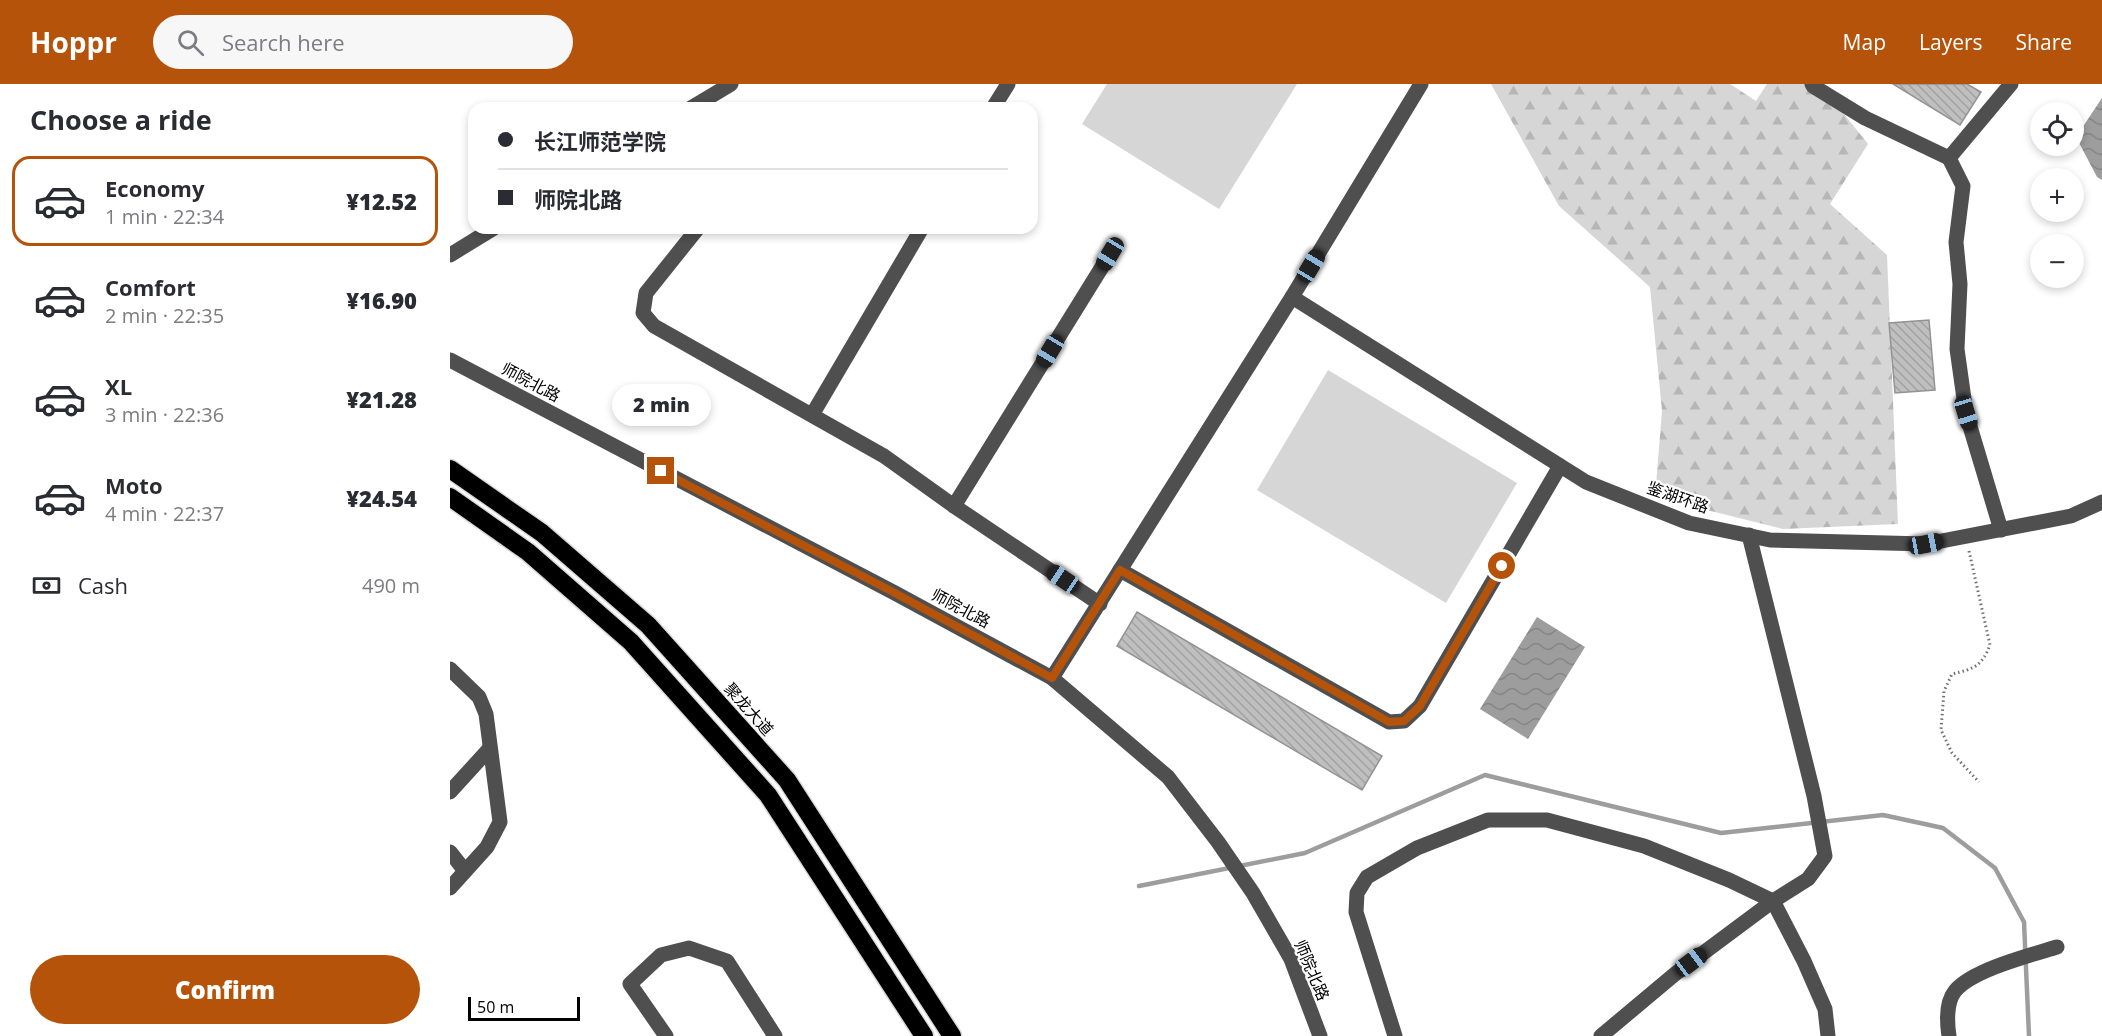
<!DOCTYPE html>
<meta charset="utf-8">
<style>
body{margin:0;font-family:"Open Sans","Noto Sans SC",sans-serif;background:#f7f7f7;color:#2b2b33;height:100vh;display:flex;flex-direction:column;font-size:22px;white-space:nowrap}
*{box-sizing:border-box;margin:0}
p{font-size:20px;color:#7c7c81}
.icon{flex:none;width:33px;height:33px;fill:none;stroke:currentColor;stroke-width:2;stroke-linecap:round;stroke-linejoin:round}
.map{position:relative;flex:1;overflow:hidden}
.panel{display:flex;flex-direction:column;background:#fff;width:450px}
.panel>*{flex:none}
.hud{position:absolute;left:18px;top:18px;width:570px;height:132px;border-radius:18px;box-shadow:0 3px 9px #0003;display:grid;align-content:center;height:132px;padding:0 30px;background:#fff}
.fabs{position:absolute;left:1580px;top:18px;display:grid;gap:12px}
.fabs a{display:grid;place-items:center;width:54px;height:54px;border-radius:50%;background:#fff;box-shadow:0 3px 9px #0003;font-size:30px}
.scale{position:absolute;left:18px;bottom:15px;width:112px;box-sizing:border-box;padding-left:6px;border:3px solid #000;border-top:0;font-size:16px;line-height:21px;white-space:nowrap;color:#000;-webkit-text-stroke:4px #fff;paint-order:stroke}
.end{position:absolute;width:27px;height:27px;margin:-14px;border:8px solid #b45309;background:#fff;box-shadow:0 0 0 3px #fff}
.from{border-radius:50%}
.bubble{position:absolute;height:42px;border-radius:21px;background:#fff;box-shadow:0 3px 9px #0003;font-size:20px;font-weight:800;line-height:42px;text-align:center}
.car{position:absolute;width:18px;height:36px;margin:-18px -9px;border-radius:8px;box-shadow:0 0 4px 2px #0007;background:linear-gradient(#222 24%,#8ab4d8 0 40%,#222 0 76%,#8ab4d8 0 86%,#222 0)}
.hud b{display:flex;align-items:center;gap:21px;height:57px;font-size:22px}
.hud b+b{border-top:2px solid #e1e1e2}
.hud i{width:15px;height:15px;background:#2b2b33}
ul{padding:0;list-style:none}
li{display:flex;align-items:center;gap:18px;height:90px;margin:0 12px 9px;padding:0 18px;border:3px solid transparent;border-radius:18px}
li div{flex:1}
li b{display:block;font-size:22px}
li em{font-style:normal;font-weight:800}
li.current{border-color:#b45309}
li>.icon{width:54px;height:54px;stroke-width:1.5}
h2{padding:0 30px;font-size:27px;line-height:72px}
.pay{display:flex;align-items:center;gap:15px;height:66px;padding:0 30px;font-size:22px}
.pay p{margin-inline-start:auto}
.action{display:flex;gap:12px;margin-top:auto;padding:12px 30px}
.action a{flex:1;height:69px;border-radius:36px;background:#b45309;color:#fff;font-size:24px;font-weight:800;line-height:69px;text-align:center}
header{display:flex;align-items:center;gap:36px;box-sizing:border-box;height:84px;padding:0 30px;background:#b45309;color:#fff}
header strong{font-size:28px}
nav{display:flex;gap:33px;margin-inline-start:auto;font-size:21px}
.search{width:420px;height:54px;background:#f7f7f7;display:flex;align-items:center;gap:15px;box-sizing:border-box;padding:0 21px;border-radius:33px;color:#7c7c81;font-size:22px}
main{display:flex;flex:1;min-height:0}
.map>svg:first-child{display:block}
.forest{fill:url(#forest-firs)}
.pitch{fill:#d6d6d6}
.water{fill:url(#water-waves)}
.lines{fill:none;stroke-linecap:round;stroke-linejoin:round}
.stream{stroke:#9d9d9d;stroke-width:4.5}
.building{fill:url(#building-back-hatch);stroke:#939393;stroke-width:1.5}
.highway-casing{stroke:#dbdbdb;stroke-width:21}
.path{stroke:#717171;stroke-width:3;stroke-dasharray:1.5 3;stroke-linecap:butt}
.minor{stroke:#4f4f4f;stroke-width:15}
.highway{stroke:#000;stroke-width:18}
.route{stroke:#b45309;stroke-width:8}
.labels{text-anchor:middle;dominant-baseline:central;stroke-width:4.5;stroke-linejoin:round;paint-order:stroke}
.street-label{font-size:16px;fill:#000;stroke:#fff}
</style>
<header>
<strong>Hoppr</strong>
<div class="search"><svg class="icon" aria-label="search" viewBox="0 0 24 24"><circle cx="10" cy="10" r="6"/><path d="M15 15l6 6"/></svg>Search here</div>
<nav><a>Map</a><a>Layers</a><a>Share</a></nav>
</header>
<main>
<section class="panel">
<h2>Choose a ride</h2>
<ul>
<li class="current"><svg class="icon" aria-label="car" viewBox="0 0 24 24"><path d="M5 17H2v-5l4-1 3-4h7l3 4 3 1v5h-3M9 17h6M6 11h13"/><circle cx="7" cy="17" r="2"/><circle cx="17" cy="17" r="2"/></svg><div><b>Economy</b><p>1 min · 22:34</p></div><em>¥12.52</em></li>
<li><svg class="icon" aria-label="car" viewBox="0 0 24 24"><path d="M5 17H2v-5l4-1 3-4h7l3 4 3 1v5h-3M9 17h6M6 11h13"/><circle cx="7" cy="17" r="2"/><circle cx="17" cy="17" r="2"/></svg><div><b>Comfort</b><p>2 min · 22:35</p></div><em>¥16.90</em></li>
<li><svg class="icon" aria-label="car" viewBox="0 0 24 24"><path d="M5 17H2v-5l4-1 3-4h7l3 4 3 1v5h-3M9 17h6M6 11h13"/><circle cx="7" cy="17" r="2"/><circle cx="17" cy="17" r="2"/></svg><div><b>XL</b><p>3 min · 22:36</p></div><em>¥21.28</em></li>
<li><svg class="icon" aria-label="car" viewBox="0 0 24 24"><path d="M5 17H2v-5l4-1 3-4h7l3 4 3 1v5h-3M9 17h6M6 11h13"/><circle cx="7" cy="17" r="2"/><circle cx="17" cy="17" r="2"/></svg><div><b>Moto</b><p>4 min · 22:37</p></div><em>¥24.54</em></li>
</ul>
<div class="pay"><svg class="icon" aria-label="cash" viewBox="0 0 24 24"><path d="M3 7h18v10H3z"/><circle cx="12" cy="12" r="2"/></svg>Cash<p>490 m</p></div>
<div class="action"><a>Confirm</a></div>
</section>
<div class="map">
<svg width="1652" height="952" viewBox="0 0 1652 952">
<defs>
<pattern id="forest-firs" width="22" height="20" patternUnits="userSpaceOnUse" patternTransform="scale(1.5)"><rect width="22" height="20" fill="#d6d6d6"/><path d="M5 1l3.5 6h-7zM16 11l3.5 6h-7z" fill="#b6b6b6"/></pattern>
<pattern id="water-waves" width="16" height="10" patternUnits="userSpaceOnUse" patternTransform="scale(1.5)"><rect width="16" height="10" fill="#9d9d9d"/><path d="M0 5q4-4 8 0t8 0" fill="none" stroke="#858585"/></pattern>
<pattern id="building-back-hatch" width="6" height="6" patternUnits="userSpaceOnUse" patternTransform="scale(1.5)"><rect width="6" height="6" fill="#bfbfbf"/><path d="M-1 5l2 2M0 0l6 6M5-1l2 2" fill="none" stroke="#a2a2a2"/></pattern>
</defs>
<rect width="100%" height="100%" fill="#fff"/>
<polygon class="forest" points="1041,0 1280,0 1306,17 1317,0 1370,0 1418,60 1380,120 1437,171 1448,440 1333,445 1205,413 1212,327 1200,203 1109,122"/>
<g class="pitch">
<polygon points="657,0 847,0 769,125 632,40"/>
<polygon points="878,286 1067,399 996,519 807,406"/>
</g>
<g class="water">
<polygon points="1652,14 1652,96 1647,93 1626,53"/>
<polygon points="1087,533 1135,563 1078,655 1030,625"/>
</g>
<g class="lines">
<polyline class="stream" points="689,802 855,769 1035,691 1271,749 1433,731 1493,744 1545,784 1574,838 1579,952"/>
</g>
<g class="building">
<polygon points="1443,0 1517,0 1531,8 1510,41"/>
<polygon points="1479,236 1485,306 1445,309 1439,239"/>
<polygon points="687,528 932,672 912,706 667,562"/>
</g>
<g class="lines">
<g class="highway-casing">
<g id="highway">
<polyline points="0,385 92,449 198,541 337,696 502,952"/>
<polyline points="0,413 78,468 181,558 318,711 474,952"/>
</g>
</g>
<path class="path" d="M1519 467 1540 561C1532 582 1524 585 1502 590L1494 607 1491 646 1502 669 1529 698"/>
<g class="minor">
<polyline points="1362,0 1363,2 1415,34 1499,74"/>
<polyline points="241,24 281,0"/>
<polyline points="543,24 558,0"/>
<polyline points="248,144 196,209 193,229 204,242 434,372 504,422 650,520"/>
<polyline points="0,171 44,144"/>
<polyline points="842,213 1136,398 1239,439 1320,456 1476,460 1621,432 1652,418"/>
<polyline points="0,276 443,508 602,594 718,693 768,758 803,809 841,875 870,952"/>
<polyline points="362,331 472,144"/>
<polyline points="504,422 660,170"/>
<polyline points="1551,446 1516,329 1507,265 1510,200 1506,158 1513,102 1499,74 1561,0"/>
<polyline points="670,486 939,638 954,637 970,622 1110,382"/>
<polyline points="0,585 29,613 36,630 50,738 37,763 0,804"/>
<polyline points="602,594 842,213 971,0"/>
<polyline points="0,708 40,664"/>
<polyline points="0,768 15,787"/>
<polyline points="216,952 180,900 211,871 239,864 277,877 325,952"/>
<polyline points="945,952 906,828 907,809 917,793 967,764 1038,736 1097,736 1194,762 1279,796 1323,817 1354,877 1375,925 1378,952"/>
<polyline points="1151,952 1225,890 1323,817 1358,795 1375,772 1364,712 1299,451"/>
<path d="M1499 952C1497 939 1496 918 1505 907 1522 886 1581 871 1607 863"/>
</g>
<use href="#highway" class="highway"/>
</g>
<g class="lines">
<polyline class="route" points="211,387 443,508 602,594 670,486 939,638 954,637 970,622 1052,482"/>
</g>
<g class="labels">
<g class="street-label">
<text transform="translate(81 298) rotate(28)">师院北路</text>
<text transform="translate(1228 413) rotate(19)">鉴湖环路</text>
<text transform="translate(511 524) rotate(28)">师院北路</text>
<text transform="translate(299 625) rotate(48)">聚龙大道</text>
<text transform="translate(862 886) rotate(67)">师院北路</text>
</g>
</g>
</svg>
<div class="fabs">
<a><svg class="icon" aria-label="locate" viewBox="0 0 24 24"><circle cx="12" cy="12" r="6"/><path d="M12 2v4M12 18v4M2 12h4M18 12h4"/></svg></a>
<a>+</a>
<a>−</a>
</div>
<div class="scale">50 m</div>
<i class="end from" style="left:1052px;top:482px"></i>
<i class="end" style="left:211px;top:387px"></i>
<div class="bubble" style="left:162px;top:300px;width:99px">2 min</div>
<i class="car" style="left:660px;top:170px;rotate:211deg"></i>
<i class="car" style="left:861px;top:182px;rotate:31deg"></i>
<i class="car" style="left:600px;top:267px;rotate:211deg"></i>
<i class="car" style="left:1516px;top:329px;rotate:163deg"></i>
<i class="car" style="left:1476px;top:460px;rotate:79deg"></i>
<i class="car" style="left:613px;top:495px;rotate:304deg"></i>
<i class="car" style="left:1241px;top:878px;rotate:53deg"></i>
<div class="hud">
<b><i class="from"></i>长江师范学院</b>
<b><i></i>师院北路</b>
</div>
</div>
</main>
